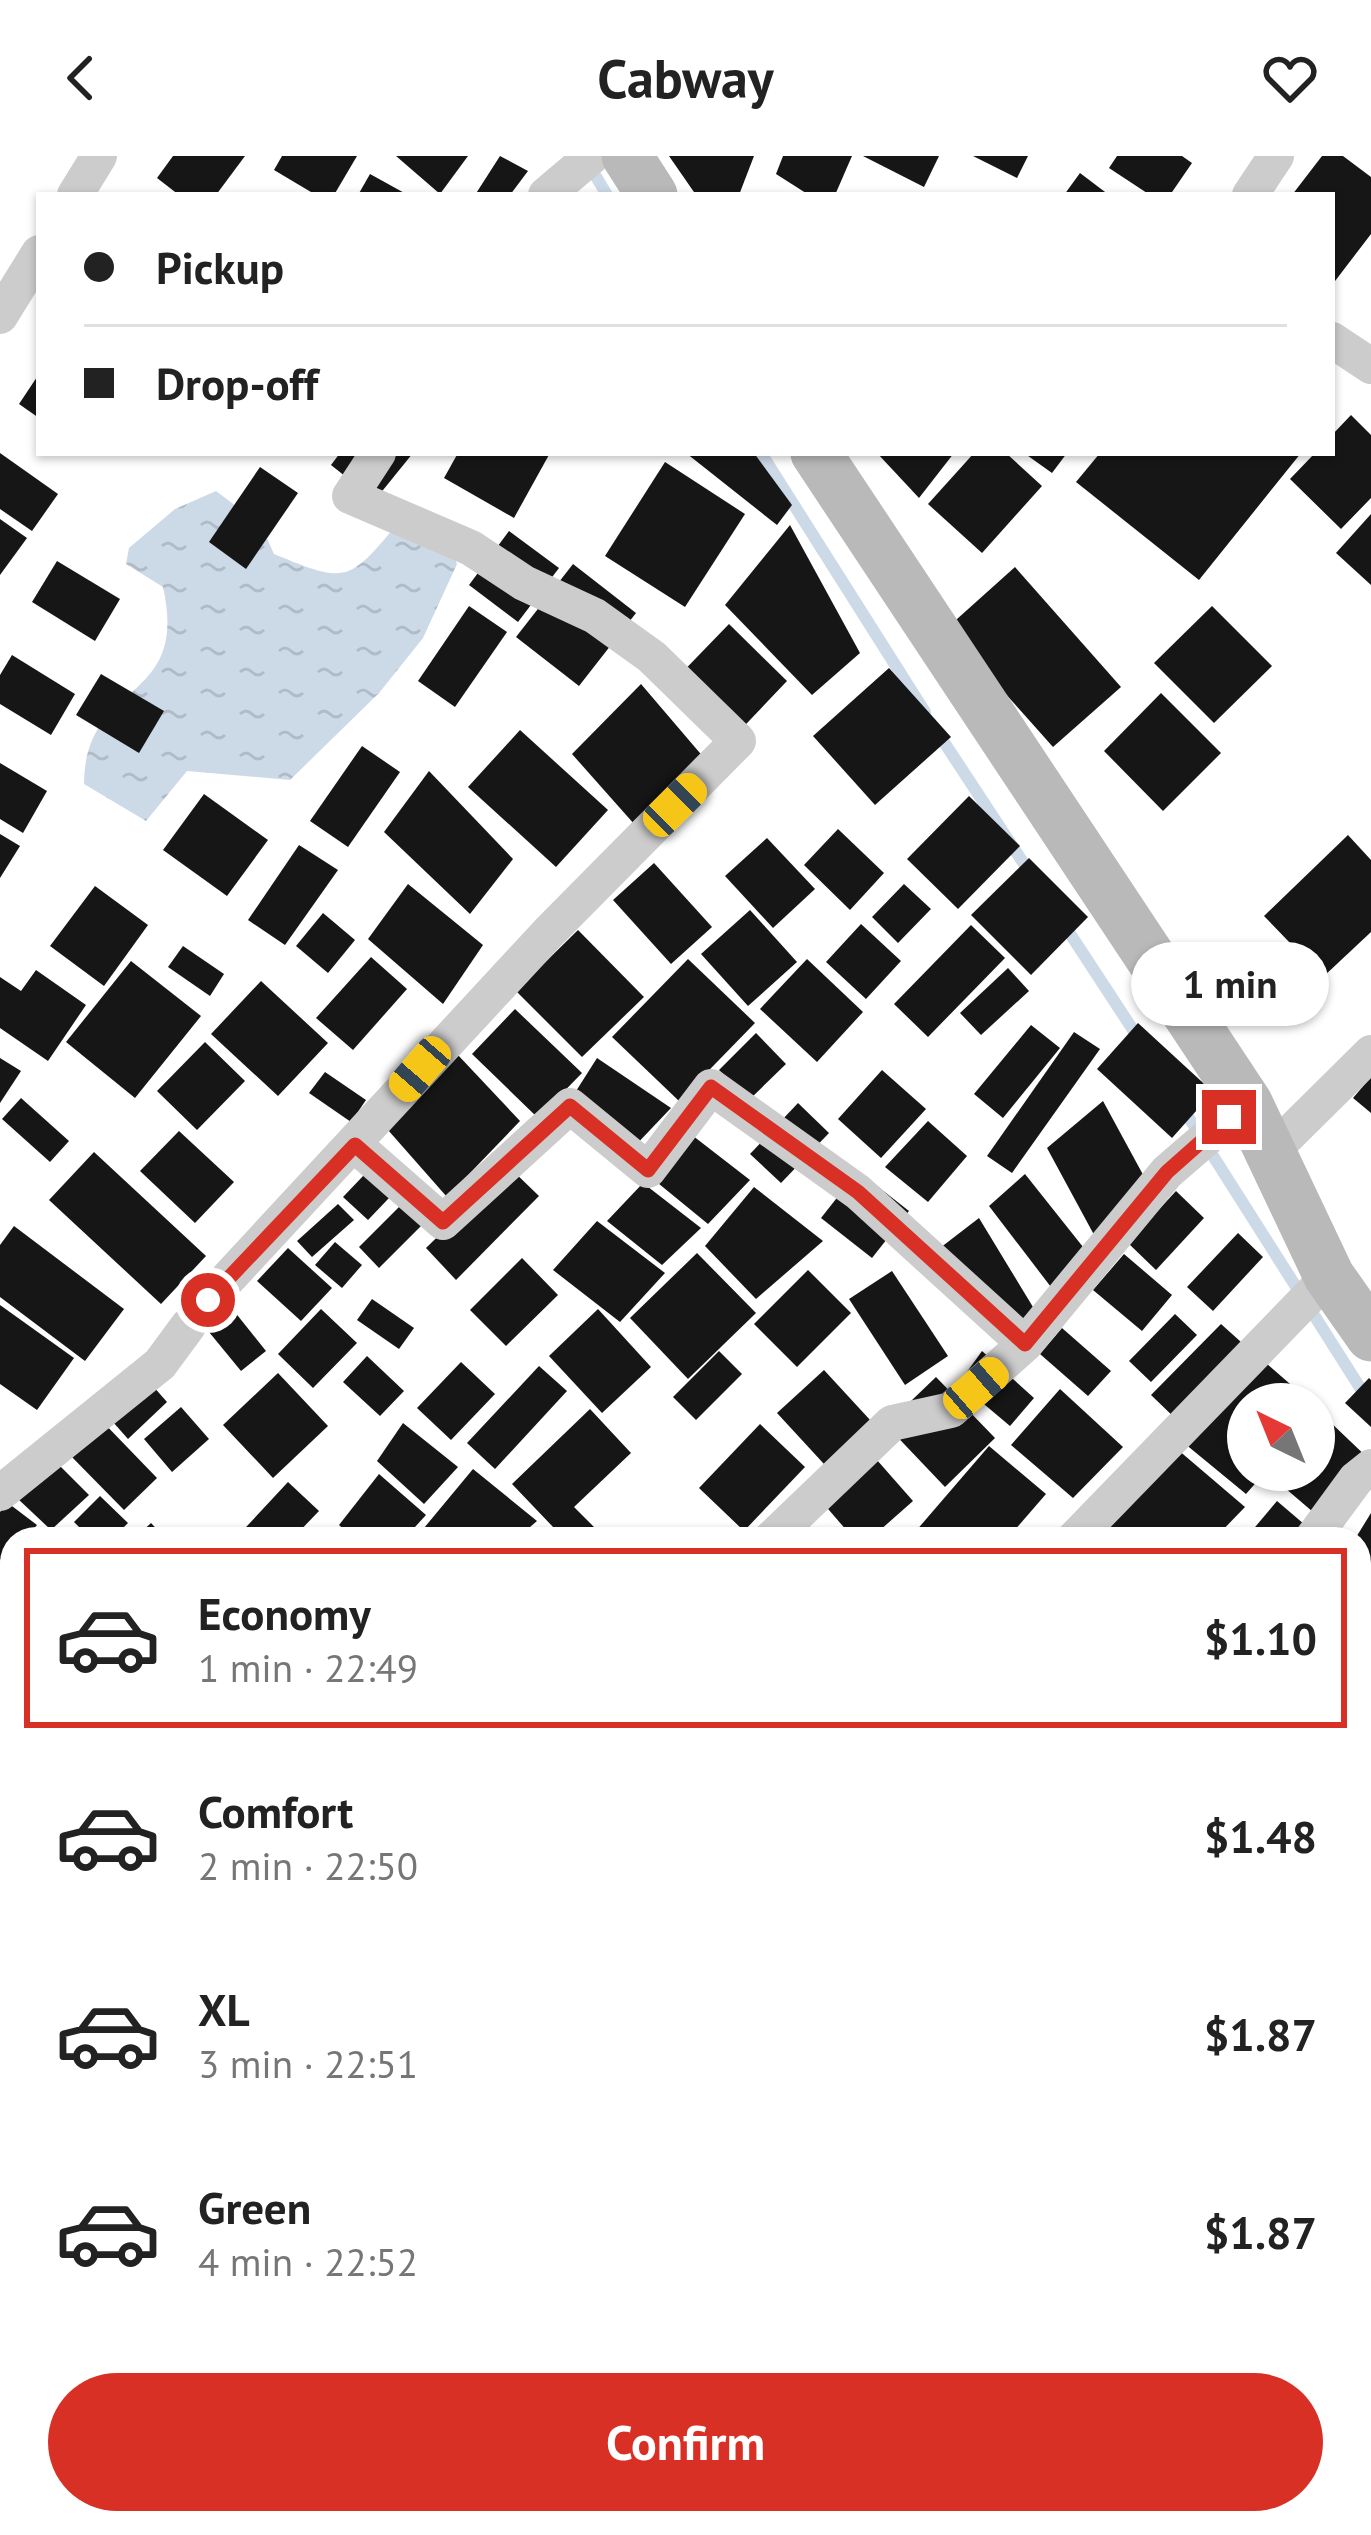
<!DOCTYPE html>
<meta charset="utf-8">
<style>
body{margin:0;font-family:"PT Sans",sans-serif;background:#f6f6f6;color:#222;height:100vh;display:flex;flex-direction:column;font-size:45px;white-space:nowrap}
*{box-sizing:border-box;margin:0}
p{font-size:39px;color:#767676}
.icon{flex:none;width:66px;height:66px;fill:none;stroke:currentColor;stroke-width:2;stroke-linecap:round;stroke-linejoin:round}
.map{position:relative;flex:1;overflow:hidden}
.drawer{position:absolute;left:0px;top:1371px;width:1371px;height:1008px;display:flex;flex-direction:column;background:#fff;border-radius:36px 36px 0 0;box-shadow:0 3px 9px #0004}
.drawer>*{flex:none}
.guide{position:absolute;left:36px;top:36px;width:1299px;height:264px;border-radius:0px;box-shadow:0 3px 9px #0004;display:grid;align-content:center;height:264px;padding:0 48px;background:#fff}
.needle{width:78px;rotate:317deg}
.tools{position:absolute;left:1227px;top:1227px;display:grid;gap:24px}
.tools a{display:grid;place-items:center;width:108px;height:108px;border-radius:50%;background:#fff;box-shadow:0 3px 9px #0004;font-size:60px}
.end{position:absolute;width:54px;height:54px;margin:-27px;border:15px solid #d93025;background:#fff;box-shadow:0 0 0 6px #fff}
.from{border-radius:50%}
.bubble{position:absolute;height:84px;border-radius:42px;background:#fff;box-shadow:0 3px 9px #0004;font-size:39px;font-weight:700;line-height:84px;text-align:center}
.car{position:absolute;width:36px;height:72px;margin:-36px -18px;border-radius:15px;box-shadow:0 0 9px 3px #0007;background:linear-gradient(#f5c518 24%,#345 0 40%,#f5c518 0 76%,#345 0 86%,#f5c518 0)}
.guide b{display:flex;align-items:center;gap:42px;height:114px;font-size:45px}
.guide b+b{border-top:3px solid #e0e0e0}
.guide i{width:30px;height:30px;background:#222}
ul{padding:21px 0 0;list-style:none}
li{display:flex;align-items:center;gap:36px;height:180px;margin:0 24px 18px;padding:0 24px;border:6px solid transparent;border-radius:0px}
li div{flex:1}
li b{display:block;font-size:45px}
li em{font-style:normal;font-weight:700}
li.current{border-color:#d93025}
li>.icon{width:108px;height:108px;stroke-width:1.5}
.action{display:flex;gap:24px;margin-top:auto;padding:24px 48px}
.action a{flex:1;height:138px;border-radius:72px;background:#d93025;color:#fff;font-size:48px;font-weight:700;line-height:138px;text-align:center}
header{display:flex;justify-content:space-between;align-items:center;height:156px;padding:0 48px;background:#fff;font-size:54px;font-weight:700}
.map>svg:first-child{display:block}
.water{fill:url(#water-ripples)}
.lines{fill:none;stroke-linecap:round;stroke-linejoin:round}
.stream{stroke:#ccdae8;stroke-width:12}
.building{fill:#161616}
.street{stroke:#ccc;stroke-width:36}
.secondary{stroke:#b9b9b9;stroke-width:51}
.route{stroke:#d93025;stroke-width:15}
</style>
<header><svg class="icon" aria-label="back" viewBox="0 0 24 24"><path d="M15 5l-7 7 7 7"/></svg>Cabway<svg class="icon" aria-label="heart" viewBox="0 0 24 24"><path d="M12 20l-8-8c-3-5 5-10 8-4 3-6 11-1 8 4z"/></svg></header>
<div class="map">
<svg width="1371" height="2379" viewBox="0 0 1371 2379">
<defs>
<pattern id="water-ripples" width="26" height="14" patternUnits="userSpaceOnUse" patternTransform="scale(3)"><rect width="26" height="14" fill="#ccdae8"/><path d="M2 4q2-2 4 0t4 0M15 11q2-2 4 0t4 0" fill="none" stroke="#b0bbc7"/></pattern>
</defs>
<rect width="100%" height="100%" fill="#fff"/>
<path class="water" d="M216 335 261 369 274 398C347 428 348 427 399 366L450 389 457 408 423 482 379 537 290 624 187 615 146 665 84 628C85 522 190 550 163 431L126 408 129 392 175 353Z"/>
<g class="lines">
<g class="stream">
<polyline points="589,9 607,39"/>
<polyline points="761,297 925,556"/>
<polyline points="936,574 1030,717"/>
<polyline points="1065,770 1139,883"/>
<polyline points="1182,951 1371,1249"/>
</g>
</g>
<g class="building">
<polygon points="173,0 245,0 216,39 179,39 157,22"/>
<polygon points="282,0 357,0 334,39 316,39 274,14"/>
<polygon points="396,0 468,0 440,38"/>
<polygon points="500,0 528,15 510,39 475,39"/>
<polygon points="669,0 754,0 739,39 696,39"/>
<polygon points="783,0 852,0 835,39 809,39 776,18"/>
<polygon points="863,0 939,0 924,31"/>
<polygon points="973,0 1028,0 1017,22"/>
<polygon points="1117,0 1182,0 1192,7 1170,39 1150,39 1109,12"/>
<polygon points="1322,0 1343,0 1371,21 1371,78 1332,129 1332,39 1292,39"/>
<polygon points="1080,17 1109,39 1064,39"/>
<polygon points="370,18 408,39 358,39"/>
<polygon points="39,218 39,262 19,248"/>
<polygon points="1351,259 1371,279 1371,342 1341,373 1290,323 1315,297 1332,297 1332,279"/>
<polygon points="0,297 58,338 32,375 0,353"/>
<polygon points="340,297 413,297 375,344 331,309"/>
<polygon points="458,297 550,297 514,362 444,322"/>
<polygon points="686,297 754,297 792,349 777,369"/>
<polygon points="877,297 954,297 919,342"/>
<polygon points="974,297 1006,297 1042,330 982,397 928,348"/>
<polygon points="1024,297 1067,297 1052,317"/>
<polygon points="1100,297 1301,297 1199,424 1076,326"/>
<polygon points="665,306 745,358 685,451 605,400"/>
<polygon points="260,311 298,337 246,413 209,386"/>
<polygon points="1371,358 1371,429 1336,397"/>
<polygon points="0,363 27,382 0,419"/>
<polygon points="790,369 860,497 812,539 725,449"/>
<polygon points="509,375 559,412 518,466 469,429"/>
<polygon points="57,405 120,443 95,485 32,446"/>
<polygon points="573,408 636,457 579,530 516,481"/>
<polygon points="1015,411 1121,531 1053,591 947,472"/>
<polygon points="469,450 507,476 455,551 418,525"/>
<polygon points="1212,450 1272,510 1214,567 1154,507"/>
<polygon points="729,468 787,525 729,586 669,530"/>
<polygon points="12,499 75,538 51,579 0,548 0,519"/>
<polygon points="889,512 951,581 875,649 813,580"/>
<polygon points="101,518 164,555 139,597 76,559"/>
<polygon points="641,528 711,610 643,678 572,598"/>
<polygon points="1161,537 1221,597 1163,655 1104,595"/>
<polygon points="520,574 608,654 556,711 468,631"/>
<polygon points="362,590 400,616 348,691 310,665"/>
<polygon points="0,607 47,635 23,677 0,663"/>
<polygon points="429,615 513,703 470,758 384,676"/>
<polygon points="204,638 268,684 227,740 163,694"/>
<polygon points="969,640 1020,690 958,753 907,703"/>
<polygon points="838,673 884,717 850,754 804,709"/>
<polygon points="0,678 20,690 0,722"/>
<polygon points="1348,679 1371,704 1371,776 1323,821 1264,760"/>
<polygon points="767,682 815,733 773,772 725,720"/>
<polygon points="299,689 338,714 285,789 248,764"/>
<polygon points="1029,702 1088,761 1031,819 971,759"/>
<polygon points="654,707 712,771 671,808 613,744"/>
<polygon points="408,728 483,789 443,848 368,783"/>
<polygon points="904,728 931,753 898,787 872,761"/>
<polygon points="95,730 148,769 104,830 50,790"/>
<polygon points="750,754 797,806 748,850 701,798"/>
<polygon points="323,757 355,784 328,817 296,790"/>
<polygon points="861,768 901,805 866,843 826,806"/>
<polygon points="971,769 1005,802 928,881 894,848"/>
<polygon points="578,774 644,841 582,901 516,835"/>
<polygon points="183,790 224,818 210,840 168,811"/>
<polygon points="371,801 407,833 353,894 316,862"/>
<polygon points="688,803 755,867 679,945 612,881"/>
<polygon points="807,803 863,856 817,906 760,853"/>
<polygon points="131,805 201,860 135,942 66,886"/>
<polygon points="1008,812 1029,835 981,879 960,857"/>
<polygon points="36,814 86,849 48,905 0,872 0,821 21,835"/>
<polygon points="261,825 328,887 278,940 211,878"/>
<polygon points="515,853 582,917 538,962 472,898"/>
<polygon points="1138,867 1213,936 1172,982 1097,913"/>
<polygon points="1031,869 1060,892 1003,962 974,938"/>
<polygon points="1074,876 1100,893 1012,1017 987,1000"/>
<polygon points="756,877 786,908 749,944 719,914"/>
<polygon points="205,886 245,925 197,974 157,935"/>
<polygon points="457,898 520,965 447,1041 388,974"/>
<polygon points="0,902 21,915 0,947"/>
<polygon points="597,902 671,952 632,993 571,943"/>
<polygon points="882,914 926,953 881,1002 838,963"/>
<polygon points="325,916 366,944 351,966 309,937"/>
<polygon points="1371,921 1371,957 1353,942"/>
<polygon points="21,942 69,985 50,1006 2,963"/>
<polygon points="1103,945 1147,1026 1099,1088 1047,992"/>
<polygon points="798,947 829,977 781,1027 750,998"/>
<polygon points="928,965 967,1000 928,1046 885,1011"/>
<polygon points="179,975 234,1026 195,1067 140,1015"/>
<polygon points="688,976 750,1024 708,1068 653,1023"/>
<polygon points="94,996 206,1100 161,1148 49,1044"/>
<polygon points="509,1011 539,1040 456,1124 426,1092"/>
<polygon points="858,1015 909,1055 872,1102 821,1062"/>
<polygon points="1025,1018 1087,1096 1054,1135 989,1050"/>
<polygon points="364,1019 389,1042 368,1064 343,1041"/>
<polygon points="643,1027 701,1072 662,1109 607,1065"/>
<polygon points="754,1031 823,1085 756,1143 705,1090"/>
<polygon points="1176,1035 1204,1062 1156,1114 1128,1087"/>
<polygon points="403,1047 423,1068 379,1112 359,1091"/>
<polygon points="338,1048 354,1064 312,1101 297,1085"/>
<polygon points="979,1062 1036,1156 998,1187 940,1092"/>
<polygon points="597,1065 665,1117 620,1166 553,1114"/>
<polygon points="14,1070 124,1153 85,1205 0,1141 0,1089"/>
<polygon points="1238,1077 1263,1101 1213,1155 1187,1131"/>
<polygon points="335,1086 362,1109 342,1132 315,1109"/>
<polygon points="288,1092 332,1132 301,1165 257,1125"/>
<polygon points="697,1097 756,1157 688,1223 630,1162"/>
<polygon points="1124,1098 1172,1139 1142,1175 1093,1134"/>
<polygon points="522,1102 558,1139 506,1190 470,1154"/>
<polygon points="808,1114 851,1157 797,1211 754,1168"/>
<polygon points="892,1115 948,1200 905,1229 849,1143"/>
<polygon points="372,1143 414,1172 399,1193 357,1164"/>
<polygon points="0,1149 74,1202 37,1254 0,1228"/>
<polygon points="321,1153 357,1187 313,1232 278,1198"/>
<polygon points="598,1153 651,1211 602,1257 549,1200"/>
<polygon points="234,1155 266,1195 241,1215 209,1176"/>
<polygon points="1175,1158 1197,1179 1151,1226 1129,1205"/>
<polygon points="1221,1168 1251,1195 1179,1266 1151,1239"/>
<polygon points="1062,1172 1111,1215 1088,1240 1040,1198"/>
<polygon points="719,1195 742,1218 696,1264 673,1241"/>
<polygon points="982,1195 1034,1242 1010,1270 959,1227"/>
<polygon points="367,1200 404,1235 380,1260 343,1226"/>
<polygon points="1258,1200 1313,1248 1248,1248 1248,1314 1267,1314 1246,1338 1184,1287"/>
<polygon points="461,1206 495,1238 451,1284 417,1252"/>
<polygon points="539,1210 567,1235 495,1313 467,1287"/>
<polygon points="824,1214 871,1265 824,1308 777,1257"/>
<polygon points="278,1217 328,1270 273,1322 223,1269"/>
<polygon points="936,1221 995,1282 945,1331 886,1269"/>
<polygon points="1369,1222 1371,1224 1371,1271 1345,1247"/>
<polygon points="152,1229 167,1246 128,1283 113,1266"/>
<polygon points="1060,1233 1123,1291 1073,1342 1011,1289"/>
<polygon points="181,1251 209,1283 172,1316 144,1283"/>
<polygon points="590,1253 631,1297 574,1351 606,1383 543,1383 554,1372 512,1328"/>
<polygon points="99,1262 157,1322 124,1354 66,1295"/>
<polygon points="1328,1264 1371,1305 1327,1368 1278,1326 1287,1314 1314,1314 1314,1281"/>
<polygon points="403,1267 458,1311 424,1348 377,1305"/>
<polygon points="760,1268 805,1311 744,1375 699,1332"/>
<polygon points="862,1287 913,1345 870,1383 854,1383 810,1332"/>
<polygon points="989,1290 1046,1338 1007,1383 909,1383"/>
<polygon points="1177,1293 1245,1351 1214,1383 1113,1383 1103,1377"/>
<polygon points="57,1307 89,1339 51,1374 17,1342"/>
<polygon points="473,1313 537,1365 516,1383 435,1383 424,1372"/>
<polygon points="379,1318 426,1359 404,1383 354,1383 339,1369"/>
<polygon points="288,1326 319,1355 292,1383 235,1383"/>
<polygon points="100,1340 128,1367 112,1383 91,1383 74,1366"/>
<polygon points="1277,1345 1311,1374 1303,1383 1245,1383"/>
<polygon points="8,1347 37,1369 25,1383 12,1383 12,1399 5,1407 0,1403 0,1356"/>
<polygon points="1371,1357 1371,1410 1359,1430 1355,1383"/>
<polygon points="151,1367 166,1383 134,1383"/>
<polygon points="12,1520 12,1576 0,1563 12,1550 0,1532"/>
<polygon points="1359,1536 1371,1542 1371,1633 1359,1631"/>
<polygon points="0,1588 12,1601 12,1614 0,1625"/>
<polygon points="12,1635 12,1674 0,1658 0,1645"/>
<polygon points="1359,1645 1371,1647 1367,1702 1359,1700"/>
<polygon points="10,1737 12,1739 12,1824 0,1810 0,1746"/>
<polygon points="1359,1815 1371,1816 1367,1873 1359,1872"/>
<polygon points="12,1871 12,1942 0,1952 0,1882"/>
<polygon points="12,1958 12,2011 0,2020 0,1966"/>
<polygon points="12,2144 12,2210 0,2206 0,2174"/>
<polygon points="1371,2230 1371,2271 1359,2263 1359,2250"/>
<polygon points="171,2367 213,2367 210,2379 170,2371"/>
<polygon points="371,2367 393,2367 405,2379 355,2379"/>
<polygon points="483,2367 514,2367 517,2372 505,2379 463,2379"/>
<polygon points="647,2367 680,2367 666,2379 657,2379"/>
<polygon points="752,2367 770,2367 781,2379 740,2379"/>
<polygon points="1029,2367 1087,2367 1080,2379 1022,2379"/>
<polygon points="1185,2367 1246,2367 1239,2379 1178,2379"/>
</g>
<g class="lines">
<g class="street">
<polyline points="75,39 99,0"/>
<polyline points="546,39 592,0"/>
<polyline points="1250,39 1276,0"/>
<polyline points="0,160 39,97"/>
<polyline points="1332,184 1371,210"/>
<polyline points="355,989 443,1066 570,950 648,1014 711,931 858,1036 1025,1188"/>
<polyline points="1272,995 1371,897"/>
<polyline points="208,1144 549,776 738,585 652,501 595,460 524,427 471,392 350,340 378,297"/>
<polyline points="0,1337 160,1208 188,1170"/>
<polyline points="771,1383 892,1267 951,1254 1025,1188 1167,1016 1247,947"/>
<polyline points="1074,1383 1329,1120"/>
<polyline points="1312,1383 1356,1323 1371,1311"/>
<polyline points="0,1862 12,1858"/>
<polyline points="1359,2142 1371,2104"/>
<polyline points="851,2367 856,2379"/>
<polyline points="1299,2367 1313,2379"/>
</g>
<g class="secondary">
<polyline points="627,0 652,39"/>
<polyline points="816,297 1247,947 1329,1120 1371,1180"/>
</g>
</g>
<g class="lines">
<polyline class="route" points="208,1144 355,989 443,1066 570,950 648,1014 711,931 858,1036 1025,1188 1167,1016 1229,961"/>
</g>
</svg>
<div class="tools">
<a><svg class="needle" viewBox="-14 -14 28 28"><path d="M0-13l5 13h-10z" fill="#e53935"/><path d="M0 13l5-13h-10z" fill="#767676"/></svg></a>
</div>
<i class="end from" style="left:208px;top:1144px"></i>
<i class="end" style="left:1229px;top:961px"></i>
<div class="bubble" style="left:1131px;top:786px;width:198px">1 min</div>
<i class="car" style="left:675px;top:649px;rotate:45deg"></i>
<i class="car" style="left:420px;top:913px;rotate:221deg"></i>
<i class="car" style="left:976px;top:1232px;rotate:49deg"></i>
<div class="guide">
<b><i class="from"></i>Pickup</b>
<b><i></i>Drop-off</b>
</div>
<section class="drawer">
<ul>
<li class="current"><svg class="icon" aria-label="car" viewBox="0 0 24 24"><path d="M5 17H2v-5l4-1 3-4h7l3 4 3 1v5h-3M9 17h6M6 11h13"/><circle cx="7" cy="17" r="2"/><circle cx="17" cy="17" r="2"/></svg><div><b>Economy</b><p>1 min · 22:49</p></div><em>$1.10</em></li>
<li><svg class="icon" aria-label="car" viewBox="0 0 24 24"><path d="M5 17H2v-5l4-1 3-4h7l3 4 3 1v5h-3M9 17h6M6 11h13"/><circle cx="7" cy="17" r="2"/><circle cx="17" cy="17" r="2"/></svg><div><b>Comfort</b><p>2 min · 22:50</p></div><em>$1.48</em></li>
<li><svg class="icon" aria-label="car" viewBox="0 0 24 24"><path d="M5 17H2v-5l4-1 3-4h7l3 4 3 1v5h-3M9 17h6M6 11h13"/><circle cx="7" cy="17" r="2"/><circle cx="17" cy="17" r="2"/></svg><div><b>XL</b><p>3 min · 22:51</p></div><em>$1.87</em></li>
<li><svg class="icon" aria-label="car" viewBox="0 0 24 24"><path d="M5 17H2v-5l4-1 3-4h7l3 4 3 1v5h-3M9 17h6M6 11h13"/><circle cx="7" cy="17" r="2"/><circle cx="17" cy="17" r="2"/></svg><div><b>Green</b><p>4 min · 22:52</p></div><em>$1.87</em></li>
</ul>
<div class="action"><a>Confirm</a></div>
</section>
</div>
